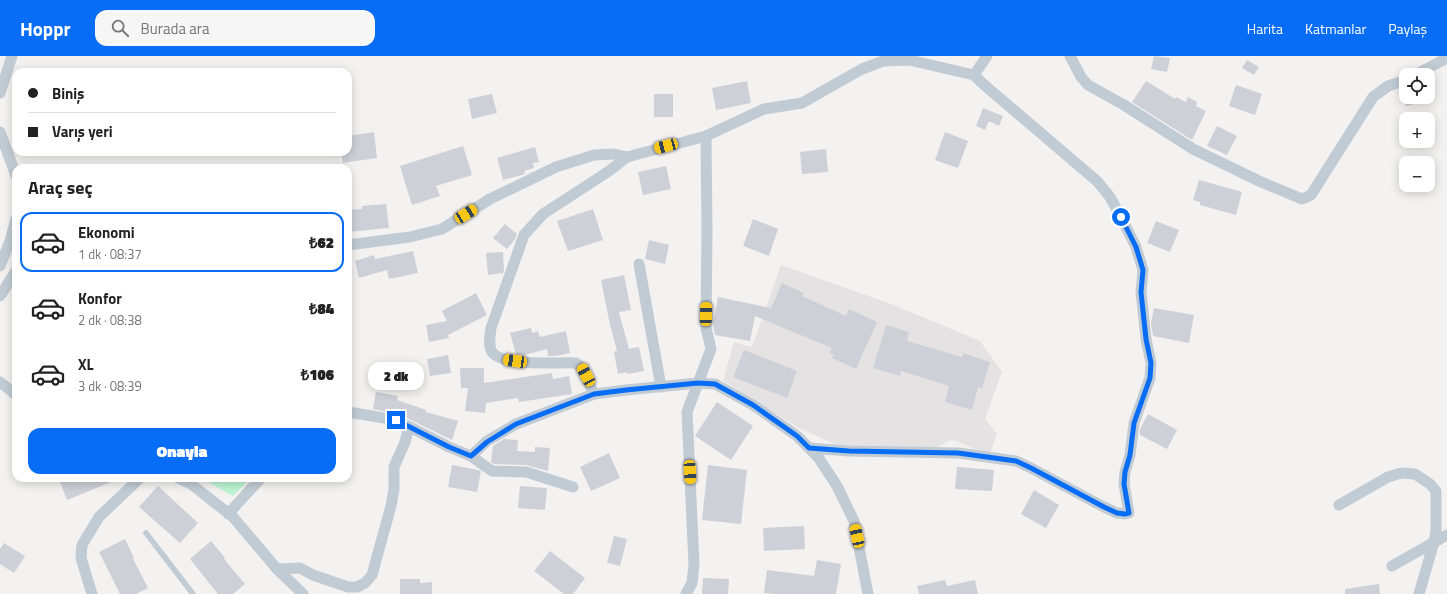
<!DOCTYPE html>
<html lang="tr">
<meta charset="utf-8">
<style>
body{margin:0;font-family:"Titillium Web",sans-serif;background:#f6f6f6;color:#222;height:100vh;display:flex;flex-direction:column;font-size:15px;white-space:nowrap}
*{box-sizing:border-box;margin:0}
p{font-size:13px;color:#767676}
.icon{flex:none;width:22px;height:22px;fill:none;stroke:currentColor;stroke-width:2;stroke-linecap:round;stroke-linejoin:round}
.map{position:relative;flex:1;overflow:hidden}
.sheet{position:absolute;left:12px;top:108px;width:340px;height:318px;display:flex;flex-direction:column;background:#fff;border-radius:12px;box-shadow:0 2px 10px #0003}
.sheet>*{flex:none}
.top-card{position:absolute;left:12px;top:12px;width:340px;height:88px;border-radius:12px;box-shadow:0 2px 10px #0003;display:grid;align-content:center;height:88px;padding:0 16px;background:#fff}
.buttons{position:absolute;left:1399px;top:12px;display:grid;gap:8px}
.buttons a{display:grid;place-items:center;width:36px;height:36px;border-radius:8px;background:#fff;box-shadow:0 2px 10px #0003;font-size:20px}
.end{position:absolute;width:18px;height:18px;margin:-9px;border:5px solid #086df6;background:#fff;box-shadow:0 0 0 2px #fff}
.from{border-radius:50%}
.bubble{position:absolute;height:28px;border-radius:12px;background:#fff;box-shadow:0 2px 10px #0003;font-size:13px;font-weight:800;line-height:28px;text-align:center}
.car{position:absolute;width:12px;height:24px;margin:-12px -6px;border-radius:5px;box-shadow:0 0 3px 1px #0007;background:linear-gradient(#f5c518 24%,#345 0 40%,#f5c518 0 76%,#345 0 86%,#f5c518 0)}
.top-card b{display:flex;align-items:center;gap:14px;height:38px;font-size:15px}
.top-card b+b{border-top:1px solid #e0e0e0}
.top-card i{width:10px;height:10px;background:#222}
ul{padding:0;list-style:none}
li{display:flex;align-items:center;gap:12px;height:60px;margin:0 8px 6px;padding:0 8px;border:2px solid transparent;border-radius:12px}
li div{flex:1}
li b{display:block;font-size:15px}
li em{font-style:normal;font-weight:800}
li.on{border-color:#086df6}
li>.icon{width:36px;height:36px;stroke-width:1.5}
h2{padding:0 16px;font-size:18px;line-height:48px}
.cta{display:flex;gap:8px;margin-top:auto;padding:8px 16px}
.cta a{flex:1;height:46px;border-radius:12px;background:#086df6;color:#fff;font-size:16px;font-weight:800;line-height:46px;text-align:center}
header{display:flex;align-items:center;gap:24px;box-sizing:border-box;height:56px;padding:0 20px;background:#086df6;color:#fff}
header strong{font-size:19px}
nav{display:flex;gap:22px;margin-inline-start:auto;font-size:14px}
.search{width:280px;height:36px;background:#f6f6f6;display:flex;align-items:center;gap:10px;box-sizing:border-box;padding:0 14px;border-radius:12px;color:#767676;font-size:15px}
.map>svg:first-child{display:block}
.education{fill:#e5e2e3}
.green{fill:#bdf4d3}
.building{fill:#cdd0d6}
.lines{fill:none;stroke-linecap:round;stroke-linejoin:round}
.lane{stroke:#c1cbd4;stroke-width:5.5}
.street{stroke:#c1cbd4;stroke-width:11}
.route{stroke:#086df6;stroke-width:5}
</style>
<header>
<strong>Hoppr</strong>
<div class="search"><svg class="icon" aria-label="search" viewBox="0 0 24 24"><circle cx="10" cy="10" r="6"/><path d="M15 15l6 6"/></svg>Burada ara</div>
<nav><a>Harita</a><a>Katmanlar</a><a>Paylaş</a></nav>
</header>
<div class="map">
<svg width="1447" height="538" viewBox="0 0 1447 538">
<rect width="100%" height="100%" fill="#f4f1f1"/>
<polygon class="education" points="781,209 894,249 980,285 1002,316 985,363 997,378 989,400 955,384 948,385 938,391 884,392 839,390 799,372 723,325 734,286 752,291"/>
<polygon class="green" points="201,422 251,422 233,440"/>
<g class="building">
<polygon points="1154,0 1170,2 1167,16 1151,13"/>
<polygon points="1247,4 1259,11 1254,19 1242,12"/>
<polygon points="747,25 751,47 716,54 712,32"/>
<polygon points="1146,25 1175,43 1176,41 1186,46 1188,41 1197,46 1196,50 1206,55 1192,84 1132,46"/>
<polygon points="1236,29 1262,38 1255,59 1229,50"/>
<polygon points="492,38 497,57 472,63 468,43"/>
<rect x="654" y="38" width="19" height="23"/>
<polygon points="1404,41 1429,41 1429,44 1406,50"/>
<polygon points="983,52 1003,60 999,70 989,65 985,74 976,70"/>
<polygon points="1217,70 1237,80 1227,99 1207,90"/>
<polygon points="374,76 377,102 343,107 341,96 348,96 348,80"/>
<polygon points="945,76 968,85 958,112 935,104"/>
<polygon points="463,90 472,119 436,130 440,140 412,149 400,110"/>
<polygon points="535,91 539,106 533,107 534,112 524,115 525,118 503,124 497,102"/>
<polygon points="826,93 828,116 802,118 800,96"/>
<polygon points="666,110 671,133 643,139 638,116"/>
<polygon points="1199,124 1242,136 1236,159 1200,149 1200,146 1193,144"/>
<polygon points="386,148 389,172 348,176 348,154 362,153 362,150"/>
<polygon points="593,153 603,184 568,195 557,165"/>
<polygon points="753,163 778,173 769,200 743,190"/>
<polygon points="1156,165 1179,174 1170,196 1147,187"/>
<polygon points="505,168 517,178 515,183 507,193 493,182"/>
<polygon points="649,184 669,189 665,208 645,203"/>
<polygon points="413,195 418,217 389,223 387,214 359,222 355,205 374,199 375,203"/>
<polygon points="503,196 504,214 503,217 488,219 486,197"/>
<polygon points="624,219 631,254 619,256 629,293 639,291 644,315 627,318 627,316 618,318 614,296 617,295 610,269 601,224"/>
<polygon points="782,227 804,237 802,240 846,260 849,253 877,266 856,313 832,302 834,299 829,297 832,292 755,260 750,285 715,279 713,268 718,241 771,252"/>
<polygon points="476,237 487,259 448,279 449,282 429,286 426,269 447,265 442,255"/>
<polygon points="1154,252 1194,259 1189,287 1153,280 1151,267"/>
<polygon points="886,269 909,276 907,285 962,301 963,297 990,306 982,332 978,331 972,354 945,346 949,330 901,315 900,320 873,312"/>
<polygon points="531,272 532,277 538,275 540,281 566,275 570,297 556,300 548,300 547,293 524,299 516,298 510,277"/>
<polygon points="744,294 797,315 787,342 733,321"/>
<polygon points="448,299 451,317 430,320 427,303"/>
<polygon points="460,312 484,312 484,327 552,317 553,323 569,320 572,338 519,346 518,342 486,347 485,357 465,355 468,332 461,332"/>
<polygon points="376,336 398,340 397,344 426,354 426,356 458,365 452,384 399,358 373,353"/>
<polygon points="717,346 753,370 731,404 695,380"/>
<polygon points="1148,358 1177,374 1167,393 1140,379 1140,373"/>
<polygon points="504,383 518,384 517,395 535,396 535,391 550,392 548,415 526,409 494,408 491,406 493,390"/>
<polygon points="609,397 620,422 591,435 580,411"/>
<polygon points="452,409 478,414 481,415 477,436 448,431"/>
<polygon points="708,409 747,414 741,468 702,464"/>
<polygon points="957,411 994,414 992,435 955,433"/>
<polygon points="70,422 121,422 67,444 60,426"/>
<polygon points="158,430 198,467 180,487 139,451"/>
<polygon points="520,430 547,432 545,454 518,452"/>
<polygon points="1034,434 1059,449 1046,472 1021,458"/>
<polygon points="804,470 805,493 764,495 763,472"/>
<polygon points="614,480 627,483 620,510 607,507"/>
<polygon points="125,483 134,502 133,503 148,532 136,538 120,538 99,496"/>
<polygon points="211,485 225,502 224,503 245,528 233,538 218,538 190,503"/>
<polygon points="4,487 25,500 14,517 0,508 0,493"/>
<polygon points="550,495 585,522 573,538 564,538 534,515"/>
<polygon points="817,504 841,508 836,538 776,538 764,537 767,514 814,520"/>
<polygon points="703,522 729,523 728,538 702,538"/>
<polygon points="400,523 420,523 420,527 432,526 432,538 400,538"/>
<polygon points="945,524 947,530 975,524 978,538 919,538 917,530"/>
<polygon points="1379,528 1380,538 1345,538 1345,533"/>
</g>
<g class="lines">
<polyline class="lane" points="146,477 193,538"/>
<g class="street">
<polyline points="1070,0 1081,21 1088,29 1124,49 1193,93 1259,125 1302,143 1311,139 1373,41 1388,30 1406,24"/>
<polyline points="974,19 987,0"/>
<polyline points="1415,19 1447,2"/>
<polyline points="0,37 12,0"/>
<polyline points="0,76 16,120"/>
<polyline points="348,189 410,181 442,173 490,143 556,111 594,99 614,98 627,101"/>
<polyline points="639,208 661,331"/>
<polyline points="0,210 10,185 16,163"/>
<polyline points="0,240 16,215"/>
<polyline points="0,326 16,339"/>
<path d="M594 338 582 312 576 307C558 306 503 311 492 296 488 289 490 280 491 272L524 179 543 158 609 115 627 101 706 80 764 53 802 47 862 13 883 5 909 4 974 19 982 27 1097 125 1110 141 1121 161 1136 191 1143 214 1141 236 1146 283 1151 307 1150 322 1134 367 1130 399 1125 416 1124 428 1129 457 1125 458 1117 457 1104 451 1031 412 1016 405 958 397 849 395 809 392"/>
<polyline points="348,356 396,364 449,391 471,400 492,415 526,416 573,431"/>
<polyline points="471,400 487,385 516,368 594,338 626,334 698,327 715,328 753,349 797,380 818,401 837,430 854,465 868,538"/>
<polyline points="178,422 191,428 233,461 277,513 303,538"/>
<polyline points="1339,449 1388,421 1401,417 1415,418 1430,428 1436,435 1436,475 1434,486 1419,538"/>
<polyline points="228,458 261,422"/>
<polyline points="1392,510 1447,479"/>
<polyline points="277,513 300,512 313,519 348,531 357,531 365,527 372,519 391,450 394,433 394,411 405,386 409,371"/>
<polyline points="92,538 81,502 82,489 99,461 140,422"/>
<polyline points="686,538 692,527 694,508 687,356 711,293 706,272 707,174 706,80"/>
</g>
</g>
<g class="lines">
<polyline class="route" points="396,364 449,391 471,400 487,386 516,368 594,338 626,334 698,327 715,328 753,349 797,380 809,392 849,395 958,397 1016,405 1031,412 1104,451 1117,457 1125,458 1129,457 1124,428 1125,416 1130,399 1134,367 1150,322 1151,307 1146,283 1141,236 1143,214 1136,191 1121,161"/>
</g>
</svg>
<div class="buttons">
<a><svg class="icon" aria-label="locate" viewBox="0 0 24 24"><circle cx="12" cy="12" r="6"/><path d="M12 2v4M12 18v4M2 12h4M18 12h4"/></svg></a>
<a>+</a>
<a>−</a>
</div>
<i class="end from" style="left:1121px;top:161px"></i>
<i class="end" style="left:396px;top:364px"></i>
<div class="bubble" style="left:368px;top:306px;width:56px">2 dk</div>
<i class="car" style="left:666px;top:90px;rotate:255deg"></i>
<i class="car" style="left:466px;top:158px;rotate:58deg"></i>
<i class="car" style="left:706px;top:258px;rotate:1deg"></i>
<i class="car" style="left:515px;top:305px;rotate:278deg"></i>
<i class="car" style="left:586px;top:319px;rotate:332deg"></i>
<i class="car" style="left:690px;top:416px;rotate:177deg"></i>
<i class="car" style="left:857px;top:480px;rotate:348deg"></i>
<div class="top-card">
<b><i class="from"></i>Biniş</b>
<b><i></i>Varış yeri</b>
</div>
<section class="sheet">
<h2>Araç seç</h2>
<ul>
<li class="on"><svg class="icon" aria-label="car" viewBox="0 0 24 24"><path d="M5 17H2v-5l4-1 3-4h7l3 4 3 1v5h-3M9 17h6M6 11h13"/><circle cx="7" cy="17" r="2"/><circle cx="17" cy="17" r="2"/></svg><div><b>Ekonomi</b><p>1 dk · 08:37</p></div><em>₺62</em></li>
<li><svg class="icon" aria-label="car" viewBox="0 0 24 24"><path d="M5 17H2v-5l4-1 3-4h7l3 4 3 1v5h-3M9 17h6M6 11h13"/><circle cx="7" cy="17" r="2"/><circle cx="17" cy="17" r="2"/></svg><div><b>Konfor</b><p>2 dk · 08:38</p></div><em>₺84</em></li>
<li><svg class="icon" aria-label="car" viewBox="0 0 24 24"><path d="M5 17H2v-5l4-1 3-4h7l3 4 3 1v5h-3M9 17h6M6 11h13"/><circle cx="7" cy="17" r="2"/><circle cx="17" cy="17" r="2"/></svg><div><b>XL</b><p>3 dk · 08:39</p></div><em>₺106</em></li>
</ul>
<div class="cta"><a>Onayla</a></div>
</section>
</div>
